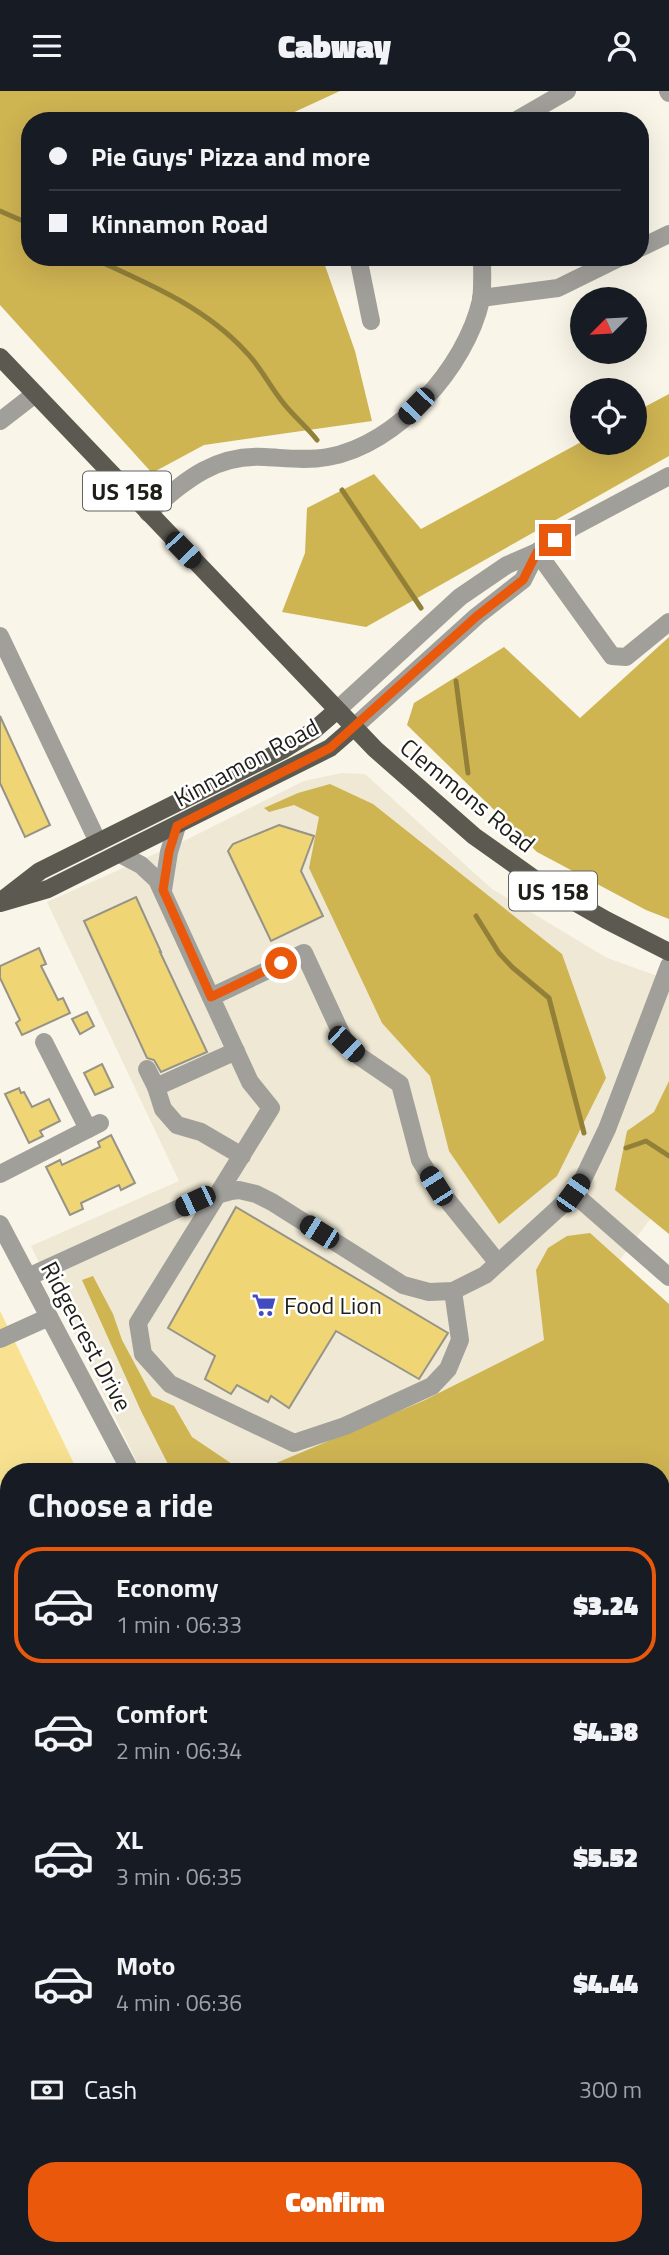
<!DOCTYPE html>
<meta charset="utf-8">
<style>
body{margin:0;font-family:"Titillium Web",sans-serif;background:#20242c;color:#f1f3f6;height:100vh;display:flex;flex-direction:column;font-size:26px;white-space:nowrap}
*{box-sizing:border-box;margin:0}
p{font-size:23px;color:#9ea1a6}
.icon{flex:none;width:38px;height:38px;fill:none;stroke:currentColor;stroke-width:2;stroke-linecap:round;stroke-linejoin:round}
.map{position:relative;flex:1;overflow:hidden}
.panel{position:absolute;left:0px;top:1372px;width:670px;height:793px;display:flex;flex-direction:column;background:#171b24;border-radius:28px 28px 0 0;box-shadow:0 7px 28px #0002}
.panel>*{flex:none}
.guide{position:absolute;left:21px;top:21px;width:628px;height:154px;border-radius:28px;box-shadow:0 7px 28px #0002;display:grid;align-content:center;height:154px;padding:0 28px;background:#171b24}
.needle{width:46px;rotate:246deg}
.tools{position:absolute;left:570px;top:196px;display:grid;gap:14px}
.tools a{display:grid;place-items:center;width:77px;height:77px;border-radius:50%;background:#171b24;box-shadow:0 7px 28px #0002;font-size:35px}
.end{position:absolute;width:32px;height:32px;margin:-16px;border:9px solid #ea580c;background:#fff;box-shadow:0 0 0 4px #fff}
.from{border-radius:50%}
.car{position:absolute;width:21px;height:42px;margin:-21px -10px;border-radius:9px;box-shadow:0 0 5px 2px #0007;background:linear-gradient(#222 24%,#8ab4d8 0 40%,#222 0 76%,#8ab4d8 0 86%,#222 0)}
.guide b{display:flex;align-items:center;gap:24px;height:66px;font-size:26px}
.guide b+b{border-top:2px solid #363941}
.guide i{width:18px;height:18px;background:#f1f3f6}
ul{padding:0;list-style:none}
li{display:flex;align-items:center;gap:21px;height:116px;margin:0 14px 10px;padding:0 14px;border:4px solid transparent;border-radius:28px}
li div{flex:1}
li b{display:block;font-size:26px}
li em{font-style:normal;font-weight:800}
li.selected{border-color:#ea580c}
li>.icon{width:63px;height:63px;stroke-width:1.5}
h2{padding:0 28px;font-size:32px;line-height:84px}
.pay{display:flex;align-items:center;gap:18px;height:77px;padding:0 28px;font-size:26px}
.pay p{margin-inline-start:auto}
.button{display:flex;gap:14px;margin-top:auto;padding:14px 28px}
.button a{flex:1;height:80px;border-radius:28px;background:#ea580c;color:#fff;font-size:28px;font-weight:800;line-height:80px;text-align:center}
header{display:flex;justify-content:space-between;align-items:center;height:91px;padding:0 28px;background:#171b24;font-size:32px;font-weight:800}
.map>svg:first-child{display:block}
.built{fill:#eee8d4}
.green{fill:#f8e291}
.forest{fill:#cfb452}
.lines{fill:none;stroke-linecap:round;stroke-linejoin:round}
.stream{stroke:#928039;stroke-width:5}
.building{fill:#efd573;stroke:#969387;stroke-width:2}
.path{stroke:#b3b0a6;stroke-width:2.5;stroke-dasharray:3.5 3.5;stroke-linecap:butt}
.minor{stroke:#a19f9a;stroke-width:18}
.major{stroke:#5c5a50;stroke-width:18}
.route{stroke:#ea580c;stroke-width:9}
.labels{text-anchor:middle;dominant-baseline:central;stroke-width:5;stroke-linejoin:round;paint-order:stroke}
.shield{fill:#fff;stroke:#62625e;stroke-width:2}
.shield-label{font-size:23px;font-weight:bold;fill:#1f1e19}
.street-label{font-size:24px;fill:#1f1e19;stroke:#fff}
.poi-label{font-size:24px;fill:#1f1e19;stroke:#fff;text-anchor:start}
</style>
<header><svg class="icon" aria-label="menu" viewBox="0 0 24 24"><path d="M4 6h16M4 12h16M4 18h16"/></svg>Cabway<svg class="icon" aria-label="person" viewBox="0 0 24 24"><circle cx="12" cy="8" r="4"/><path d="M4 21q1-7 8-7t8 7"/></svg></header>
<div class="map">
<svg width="669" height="2164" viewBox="0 0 669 2164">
<rect width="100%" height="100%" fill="#f9f5e8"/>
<polygon class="built" points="342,682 365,683 492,798 607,867 669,889 669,1103 565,1242 385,1381 142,1381 31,1155 179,1090 47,811 186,749 304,690"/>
<polygon class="green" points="0,1220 78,1381 9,1381 9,1753 0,1757"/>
<g class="forest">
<polygon points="0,0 340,0 275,30 30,30 30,166 322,166 355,260 372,330 204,354 152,382 0,214"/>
<polygon points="669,303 669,365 366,536 282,521 305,462 307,417 374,383 421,438 583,350 583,352 635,352 635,321"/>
<polygon points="669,546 669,828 646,819 537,761 407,634 414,612 504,556 580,627"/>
<polygon points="330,693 373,713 562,863 606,987 557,1085 499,1133 449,1060 430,985 382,932 309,777 319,726 294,714 269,721 264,717 298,702"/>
<polygon points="669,990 669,1143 615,1099 627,1040 654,1021"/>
<polygon points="590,1142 669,1213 669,1628 662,1632 662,1381 255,1381 423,1310 544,1249 536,1179 548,1157 567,1145"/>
<polygon points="93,1185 113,1223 122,1249 152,1305 174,1315 192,1346 244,1381 172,1381 141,1320 82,1189"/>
</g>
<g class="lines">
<g class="stream">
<polyline points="0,120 30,133"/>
<path d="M90 166C145 191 204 215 246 261 260 275 269 294 281 309 292 324 306 335 317 349"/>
<polyline points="342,399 421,517"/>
<polyline points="456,590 468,682"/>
<polyline points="476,825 499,862 512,876 549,907 584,1042"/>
<polyline points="626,1057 646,1050 669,1065"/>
</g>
</g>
<g class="building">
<polygon points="0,625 50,734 25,746 0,692"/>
<polygon points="279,734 314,745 301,780 323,825 271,850 228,760 233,753"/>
<polygon points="136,806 161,861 160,861 207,961 161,981 154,969 147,967 84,830"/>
<polygon points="39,857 46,873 41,875 58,909 63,907 70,922 22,944 16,932 20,929 0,887 0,875"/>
<polygon points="87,921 94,935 80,943 72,928"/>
<polygon points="102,973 113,996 95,1004 84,982"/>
<polygon points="19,997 21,1002 24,1001 32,1016 49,1008 60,1030 40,1040 43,1045 29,1052 5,1003"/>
<polygon points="111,1044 135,1092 121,1099 119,1094 81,1112 83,1118 70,1124 46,1076 60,1069 62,1074 100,1056 98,1051"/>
<polygon points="236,1116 448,1242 419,1288 336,1240 289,1317 271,1305 268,1311 237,1294 231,1303 205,1288 215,1265 168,1237"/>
</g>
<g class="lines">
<g class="path">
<polyline points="0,1420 9,1416"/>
<polyline points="0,1450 9,1469"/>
</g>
<g class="minor">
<polyline points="668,0 669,2"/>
<polyline points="515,30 567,0"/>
<polyline points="640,157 669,143"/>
<polyline points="358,166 371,230"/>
<polyline points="481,207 558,197 621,166"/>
<polyline points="0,330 35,303"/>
<path d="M148 422C184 391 213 363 265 366 286 367 306 370 328 366 397 354 466 276 481 209 483 196 482 180 482 166"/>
<polyline points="537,461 612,565 626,566 669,531"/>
<polyline points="0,545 98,751"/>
<polyline points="336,620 460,506 507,474 537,461 573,436 669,385"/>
<polyline points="353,637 477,525 523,489 537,461"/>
<polyline points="120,763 141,774 157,789 250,991 271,1017 138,1232 143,1263 170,1293 294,1352 345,1335 432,1295 448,1278 460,1249 453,1200"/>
<polyline points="163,799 169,761 177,735"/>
<polyline points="211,906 304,862 346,953 359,965 400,993 420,1069 436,1095 498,1172"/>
<polyline points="44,951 88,1038"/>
<polyline points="236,960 156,996 163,1018 177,1034 201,1041 242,1065"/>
<polyline points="147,978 156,996"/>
<polyline points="0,1083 100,1032"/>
<polyline points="573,1102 669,1186"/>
<polyline points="0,1133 131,1381"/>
<polyline points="28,1186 195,1110 231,1100 239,1099 256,1103 272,1111 403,1194 429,1201 453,1200 485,1184 563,1113 583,1088 607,1038 669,875"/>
<polyline points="0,1248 49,1226"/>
<polyline points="0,1586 9,1583"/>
<polyline points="0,1894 9,1890"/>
<polyline points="662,1907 669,1904"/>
<polyline points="662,1929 669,1943"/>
<polyline points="662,2032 669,2028"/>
<polyline points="254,2156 262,2164"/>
<polyline points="520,2156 541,2164"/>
<polyline points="335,2164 351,2156"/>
<polyline points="558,2164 561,2156"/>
</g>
<g class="major">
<polyline points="0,266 375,658 474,745 536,789 606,829 669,861"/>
<polyline points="5,807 40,780 283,659 313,640 336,620"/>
<polyline points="0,812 48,798 330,657 353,637"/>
</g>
</g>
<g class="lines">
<polyline class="route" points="281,872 211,906 163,799 169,761 177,735 330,657 477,525 523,489 537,461 555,449"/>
</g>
<defs>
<g id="supermarket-bare" transform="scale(1.89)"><path d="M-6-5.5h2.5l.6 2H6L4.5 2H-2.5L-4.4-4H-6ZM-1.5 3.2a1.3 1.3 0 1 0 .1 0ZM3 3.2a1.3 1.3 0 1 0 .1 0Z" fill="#434bc0" stroke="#fff" stroke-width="2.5" paint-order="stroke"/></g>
</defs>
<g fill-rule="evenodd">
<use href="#supermarket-bare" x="264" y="1214"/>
</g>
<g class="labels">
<g class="shield">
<rect x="83" y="380.5" width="88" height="39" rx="5"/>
<rect x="509" y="780.5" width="88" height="39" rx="5"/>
</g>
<g class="shield-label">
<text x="127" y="400">US 158</text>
<text x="553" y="800">US 158</text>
</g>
<g class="street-label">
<text transform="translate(246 671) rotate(-28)">Kinnamon Road</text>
<text transform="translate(468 704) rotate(39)">Clemmons Road</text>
<text transform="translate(87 1245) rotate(62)">Ridgecrest Drive</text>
</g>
<g class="poi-label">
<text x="284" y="1214">Food Lion</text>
</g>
</g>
</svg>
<div class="tools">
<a><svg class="needle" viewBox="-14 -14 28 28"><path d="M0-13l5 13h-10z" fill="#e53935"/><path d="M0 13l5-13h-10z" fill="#9ea1a6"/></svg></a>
<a><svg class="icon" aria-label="locate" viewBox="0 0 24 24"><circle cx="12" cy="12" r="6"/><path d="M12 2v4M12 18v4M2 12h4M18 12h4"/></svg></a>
</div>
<i class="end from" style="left:281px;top:872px"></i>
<i class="end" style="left:555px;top:449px"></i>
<i class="car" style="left:416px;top:315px;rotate:224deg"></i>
<i class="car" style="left:183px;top:459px;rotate:136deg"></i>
<i class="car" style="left:346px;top:953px;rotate:134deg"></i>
<i class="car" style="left:436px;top:1095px;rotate:328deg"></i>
<i class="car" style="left:573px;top:1102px;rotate:35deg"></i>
<i class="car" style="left:195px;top:1110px;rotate:245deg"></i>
<i class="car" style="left:319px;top:1141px;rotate:302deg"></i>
<div class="guide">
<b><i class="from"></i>Pie Guys' Pizza and more</b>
<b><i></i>Kinnamon Road</b>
</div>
<section class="panel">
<h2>Choose a ride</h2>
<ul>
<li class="selected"><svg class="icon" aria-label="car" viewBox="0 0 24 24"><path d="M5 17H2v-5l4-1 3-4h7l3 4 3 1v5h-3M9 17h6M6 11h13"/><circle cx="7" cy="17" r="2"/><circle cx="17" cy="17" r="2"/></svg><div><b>Economy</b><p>1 min · 06:33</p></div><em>$3.24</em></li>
<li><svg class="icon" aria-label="car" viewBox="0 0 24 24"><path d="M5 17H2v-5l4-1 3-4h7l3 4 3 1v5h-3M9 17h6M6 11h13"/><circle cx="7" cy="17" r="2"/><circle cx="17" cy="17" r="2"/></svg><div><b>Comfort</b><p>2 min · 06:34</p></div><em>$4.38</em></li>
<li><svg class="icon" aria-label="car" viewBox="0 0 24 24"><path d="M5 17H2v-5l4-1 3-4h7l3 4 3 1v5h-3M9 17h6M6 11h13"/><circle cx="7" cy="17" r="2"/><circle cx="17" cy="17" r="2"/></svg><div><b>XL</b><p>3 min · 06:35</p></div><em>$5.52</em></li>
<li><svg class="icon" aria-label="car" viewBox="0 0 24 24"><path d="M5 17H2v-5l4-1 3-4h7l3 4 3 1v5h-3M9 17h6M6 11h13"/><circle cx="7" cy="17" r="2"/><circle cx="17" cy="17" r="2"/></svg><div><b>Moto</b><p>4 min · 06:36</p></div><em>$4.44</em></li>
</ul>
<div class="pay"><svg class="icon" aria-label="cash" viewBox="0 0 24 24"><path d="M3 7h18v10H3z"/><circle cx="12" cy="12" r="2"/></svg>Cash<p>300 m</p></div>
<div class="button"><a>Confirm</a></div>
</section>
</div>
